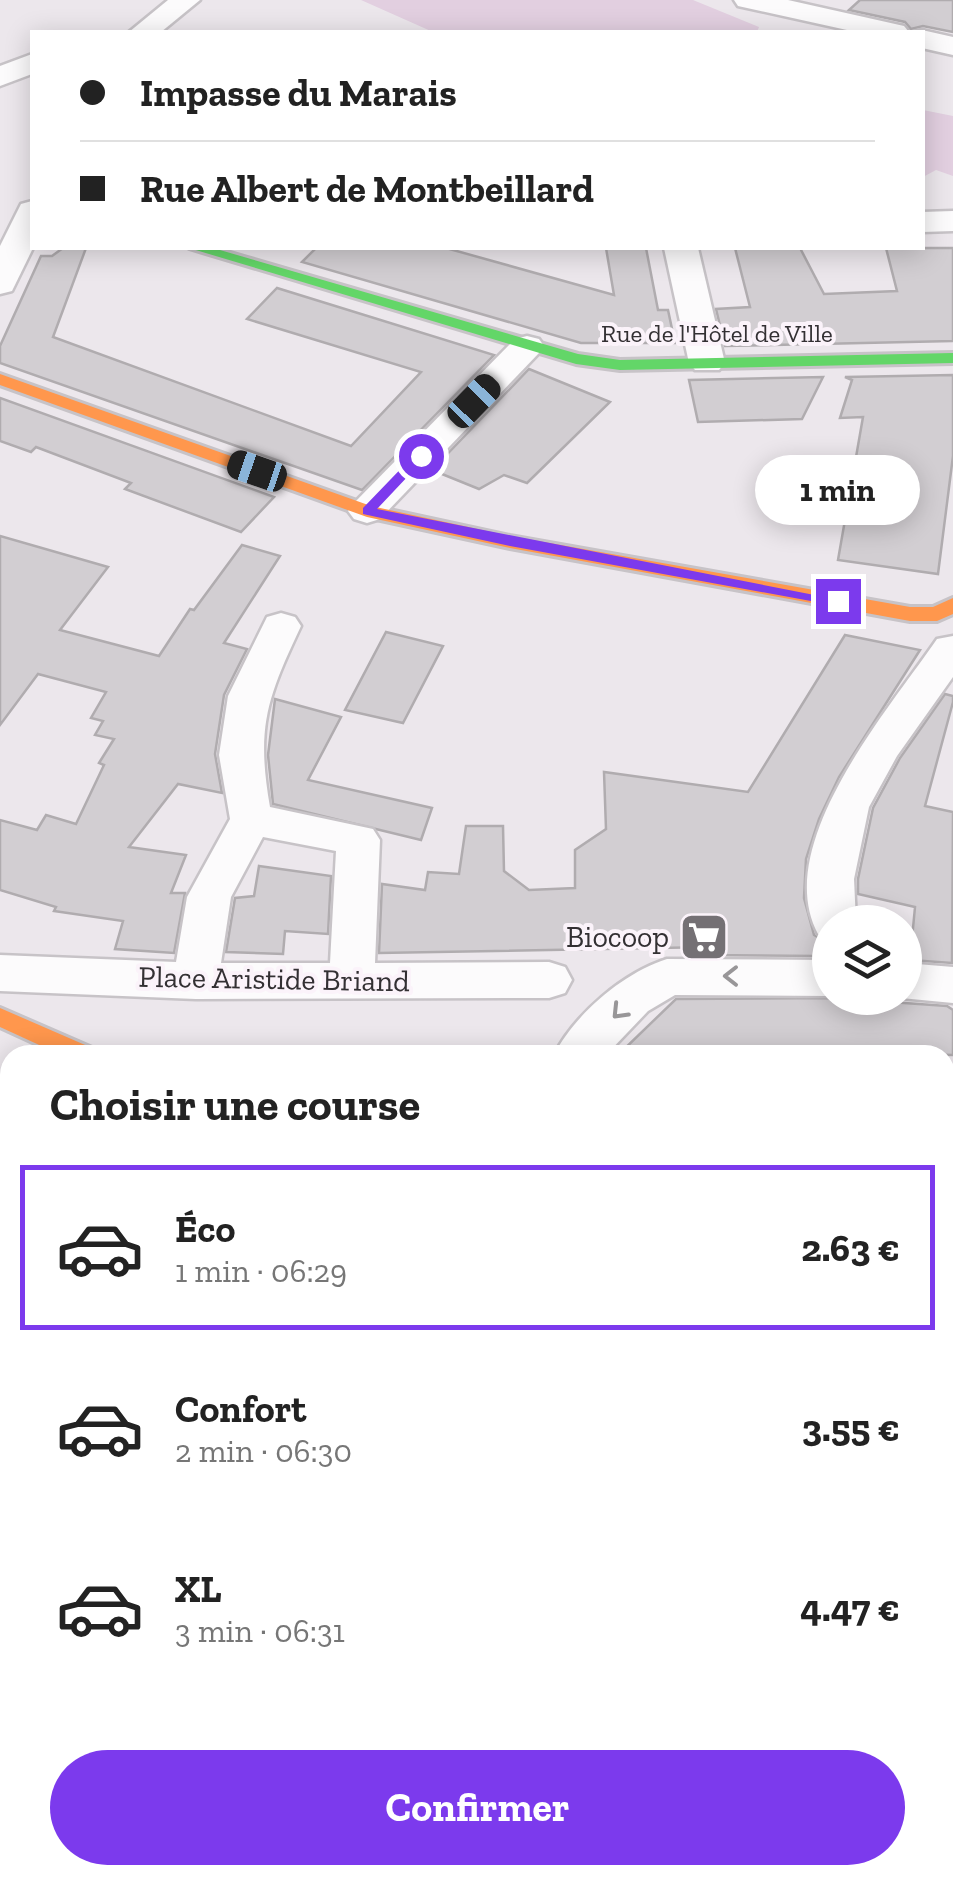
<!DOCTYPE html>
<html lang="fr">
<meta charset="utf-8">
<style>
body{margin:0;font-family:"Zilla Slab",serif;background:#f2f2f2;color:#222;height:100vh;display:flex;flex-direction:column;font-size:38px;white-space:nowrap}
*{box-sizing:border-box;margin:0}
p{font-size:32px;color:#767676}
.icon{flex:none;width:55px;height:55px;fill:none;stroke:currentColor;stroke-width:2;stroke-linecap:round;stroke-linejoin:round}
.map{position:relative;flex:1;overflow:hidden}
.side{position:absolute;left:0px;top:1045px;width:955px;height:840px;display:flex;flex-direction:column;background:#fff;border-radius:30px 30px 0 0;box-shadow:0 5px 25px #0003}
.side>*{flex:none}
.guide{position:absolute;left:30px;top:30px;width:895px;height:220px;border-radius:0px;box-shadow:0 5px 25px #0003;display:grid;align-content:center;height:220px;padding:0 50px;background:#fff}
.tools{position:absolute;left:812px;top:905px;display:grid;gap:20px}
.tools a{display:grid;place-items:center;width:110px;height:110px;border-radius:50%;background:#fff;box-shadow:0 5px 25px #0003;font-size:50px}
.end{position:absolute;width:45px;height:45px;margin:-22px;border:12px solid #7c3aed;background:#fff;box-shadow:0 0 0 5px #fff}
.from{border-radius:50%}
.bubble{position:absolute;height:70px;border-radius:35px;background:#fff;box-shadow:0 5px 25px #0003;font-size:32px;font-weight:700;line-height:70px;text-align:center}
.car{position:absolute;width:30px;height:60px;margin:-30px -15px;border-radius:12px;box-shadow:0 0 8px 2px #0007;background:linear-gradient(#222 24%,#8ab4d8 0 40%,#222 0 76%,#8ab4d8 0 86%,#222 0)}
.guide b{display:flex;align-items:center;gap:35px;height:95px;font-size:38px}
.guide b+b{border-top:2px solid #e0e0e0}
.guide i{width:25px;height:25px;background:#222}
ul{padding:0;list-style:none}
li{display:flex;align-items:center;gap:30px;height:165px;margin:0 20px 15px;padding:0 30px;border:5px solid transparent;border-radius:0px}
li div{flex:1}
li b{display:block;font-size:38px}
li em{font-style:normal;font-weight:700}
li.selected{border-color:#7c3aed}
li>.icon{width:90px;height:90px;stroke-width:1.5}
h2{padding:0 50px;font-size:45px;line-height:120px}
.primary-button{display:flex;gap:20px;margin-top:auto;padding:20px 50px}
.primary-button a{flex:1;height:115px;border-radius:60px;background:#7c3aed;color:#fff;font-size:40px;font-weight:700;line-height:115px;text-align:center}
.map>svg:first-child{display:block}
.green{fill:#e2cfe0}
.building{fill:#d2ced2;stroke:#b0acaf;stroke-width:2.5}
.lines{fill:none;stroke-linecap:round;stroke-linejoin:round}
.street-casing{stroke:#c7c3c7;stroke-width:5}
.fast-casing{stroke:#c7c3c7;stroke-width:6}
.slow-casing{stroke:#c7c3c7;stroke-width:6}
.street{fill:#fcfbfc;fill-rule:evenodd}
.fast{fill:#63d668;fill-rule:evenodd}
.slow{fill:#ff974d;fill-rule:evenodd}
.oneway{stroke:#989698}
.route{fill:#7c3aed}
.labels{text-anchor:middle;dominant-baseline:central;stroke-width:8;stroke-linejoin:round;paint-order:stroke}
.far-street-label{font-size:25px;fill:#333033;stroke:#fbf3fa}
.poi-label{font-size:30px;fill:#333033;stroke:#fbf3fa;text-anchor:end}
.street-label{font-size:30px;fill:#333033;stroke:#fbf3fa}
</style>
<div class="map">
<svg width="953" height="1885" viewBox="0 0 953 1885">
<rect width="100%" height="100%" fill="#ece7ec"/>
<g class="green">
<polygon points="361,0 693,0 759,27 757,32 433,32"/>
<polygon points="923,110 953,116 953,176 936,170 923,177"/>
</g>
<g class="building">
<polygon points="860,0 953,0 953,32 923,26 911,29 905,22 849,10"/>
<polygon points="63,248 86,248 53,337 351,446 421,372 247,319 277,288 494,355 362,490 0,363 0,346 41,256 52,256"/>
<polygon points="316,248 446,248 614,295 606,248 646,248 658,310 668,310 675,343 581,343 302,262"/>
<polygon points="735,248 800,248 824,294 897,291 886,248 953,248 953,341 725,346 716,309 750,307"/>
<polygon points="529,369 610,402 527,483 504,475 479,489 432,470"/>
<polygon points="953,375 953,456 938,574 838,560 863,417 840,418 852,380 845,377"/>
<polygon points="823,377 802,419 698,422 689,380"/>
<polygon points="0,398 274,497 241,532 125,489 131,483 36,447 31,452 0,441"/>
<polygon points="0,536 108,567 60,630 159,656 190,609 194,610 242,545 280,556 224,643 247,649 224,695 215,754 222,793 178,784 129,847 186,855 171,893 185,893 174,953 115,949 123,921 54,911 56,907 0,890 0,820 37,830 46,815 76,824 104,765 99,763 114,739 95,735 103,721 91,718 106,692 38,674 0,725"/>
<polygon points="386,632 443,646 403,723 345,710"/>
<polygon points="845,635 920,650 839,777 819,819 806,859 804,898 814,935 823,940 818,956 704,955 711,947 379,953 382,884 425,890 428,872 459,874 466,826 503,826 504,871 529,890 575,888 575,850 606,829 604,772 748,792"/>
<polygon points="945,694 953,696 953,702 925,806 953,812 952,963 910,960 915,907 858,894 858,879 873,808 900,758"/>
<polygon points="275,699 341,717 308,780 432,808 421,840 273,804 268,755"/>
<polygon points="259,866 331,876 328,934 285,931 283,954 226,952 235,898 254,896"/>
<polygon points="833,998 947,1006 953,1010 953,1055 721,1049 722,1055 618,1055 676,999"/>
</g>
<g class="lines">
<g class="street-casing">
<g id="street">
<polygon points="168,0 200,0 161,32 129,32"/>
<polygon points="734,0 788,0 904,26 909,32 856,32 738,6"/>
<polygon points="922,30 953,37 953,55 922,48 922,32 913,32"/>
<polygon points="32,54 32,74 0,86 0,66"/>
<polygon points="32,201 33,248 12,291 0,294 0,246 21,204"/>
<polygon points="953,211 953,231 922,232 922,212"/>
<polygon points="664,248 698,248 725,363 719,370 695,370 689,363"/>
<polygon points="527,336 539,339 544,346 539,353 380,519 367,523 354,519 348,511 354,503 515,339"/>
<path d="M281 613 295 617 301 626C267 698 256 727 270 807L373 829 380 840 375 963 549 962 565 967 572 980 565 993 549 998 196 999 0 991V955L176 962 187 897 230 819 219 755 228 696 267 617ZM263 837 336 851 330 963H221L231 897Z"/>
<path d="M953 636V677L897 756 869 807 854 879 856 922H830V938L818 934C770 845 890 708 937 639Z"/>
<path d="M667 959 830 960V996L675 995 648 1011 606 1055H554C575 1014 623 973 667 959Z"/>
<polygon points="905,963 953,967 953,1003 901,998 905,998"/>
<polygon points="953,1446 953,1497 945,1500 945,1449"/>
</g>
</g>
<g class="fast-casing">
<g id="fast">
<polygon points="189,248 213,248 578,354 620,360 953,353 953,363 620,370 576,364"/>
<polygon points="10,1586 10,1621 0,1625 0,1590"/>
</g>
</g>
<g class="slow-casing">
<g id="slow">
<polygon points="0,374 371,506 510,536 910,607 933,607 953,598 953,614 937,621 910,621 510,548 367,517 0,385"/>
<polygon points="0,1008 92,1048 96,1055 61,1055 0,1027"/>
</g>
</g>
<use href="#street" class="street"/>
<use href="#fast" class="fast"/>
<use href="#slow" class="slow"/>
</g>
<defs><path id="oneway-chevron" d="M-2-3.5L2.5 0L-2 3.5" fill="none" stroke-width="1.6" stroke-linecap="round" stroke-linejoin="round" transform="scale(2.5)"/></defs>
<g class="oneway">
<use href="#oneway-chevron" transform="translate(731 976) rotate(-180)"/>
<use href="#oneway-chevron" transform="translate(619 1012) rotate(134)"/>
</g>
<polygon class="route" points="416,453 427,456 377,509 845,601 838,606 510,546 363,514 363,508"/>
<defs>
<g id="supermarket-square" transform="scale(2.5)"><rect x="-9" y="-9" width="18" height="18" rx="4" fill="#747074" stroke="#fbf3fa"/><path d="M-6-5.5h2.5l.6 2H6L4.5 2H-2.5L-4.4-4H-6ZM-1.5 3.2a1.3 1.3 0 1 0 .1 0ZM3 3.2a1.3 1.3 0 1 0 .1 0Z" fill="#fff"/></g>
</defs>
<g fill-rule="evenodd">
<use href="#supermarket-square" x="704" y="937"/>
</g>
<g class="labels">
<g class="far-street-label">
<text x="717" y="333">Rue de l'Hôtel de Ville</text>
</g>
<g class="poi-label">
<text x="669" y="937">Biocoop</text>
</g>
<g class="street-label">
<text transform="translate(274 979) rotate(1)">Place Aristide Briand</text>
</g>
</g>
</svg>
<div class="tools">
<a><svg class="icon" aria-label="layers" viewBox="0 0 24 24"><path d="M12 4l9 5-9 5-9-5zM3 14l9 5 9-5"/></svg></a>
</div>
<i class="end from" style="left:421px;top:456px"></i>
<i class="end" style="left:838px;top:601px"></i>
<div class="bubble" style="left:755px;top:455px;width:165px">1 min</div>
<i class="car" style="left:474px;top:401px;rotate:44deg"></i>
<i class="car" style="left:257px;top:471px;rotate:289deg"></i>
<div class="guide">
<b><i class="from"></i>Impasse du Marais</b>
<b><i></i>Rue Albert de Montbeillard</b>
</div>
<section class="side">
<h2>Choisir une course</h2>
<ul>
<li class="selected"><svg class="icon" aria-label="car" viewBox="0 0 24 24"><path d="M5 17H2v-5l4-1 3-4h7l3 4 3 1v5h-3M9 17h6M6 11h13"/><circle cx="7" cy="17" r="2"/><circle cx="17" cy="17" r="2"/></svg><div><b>Éco</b><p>1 min · 06:29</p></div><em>2.63 €</em></li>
<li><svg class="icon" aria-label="car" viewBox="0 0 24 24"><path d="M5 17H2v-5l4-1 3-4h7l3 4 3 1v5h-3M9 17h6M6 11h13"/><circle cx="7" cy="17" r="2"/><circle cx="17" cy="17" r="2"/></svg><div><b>Confort</b><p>2 min · 06:30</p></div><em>3.55 €</em></li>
<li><svg class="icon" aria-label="car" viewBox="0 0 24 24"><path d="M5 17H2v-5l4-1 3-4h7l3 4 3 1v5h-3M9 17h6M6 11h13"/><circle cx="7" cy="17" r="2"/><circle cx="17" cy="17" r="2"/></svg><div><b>XL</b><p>3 min · 06:31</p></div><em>4.47 €</em></li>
</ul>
<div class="primary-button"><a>Confirmer</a></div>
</section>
</div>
